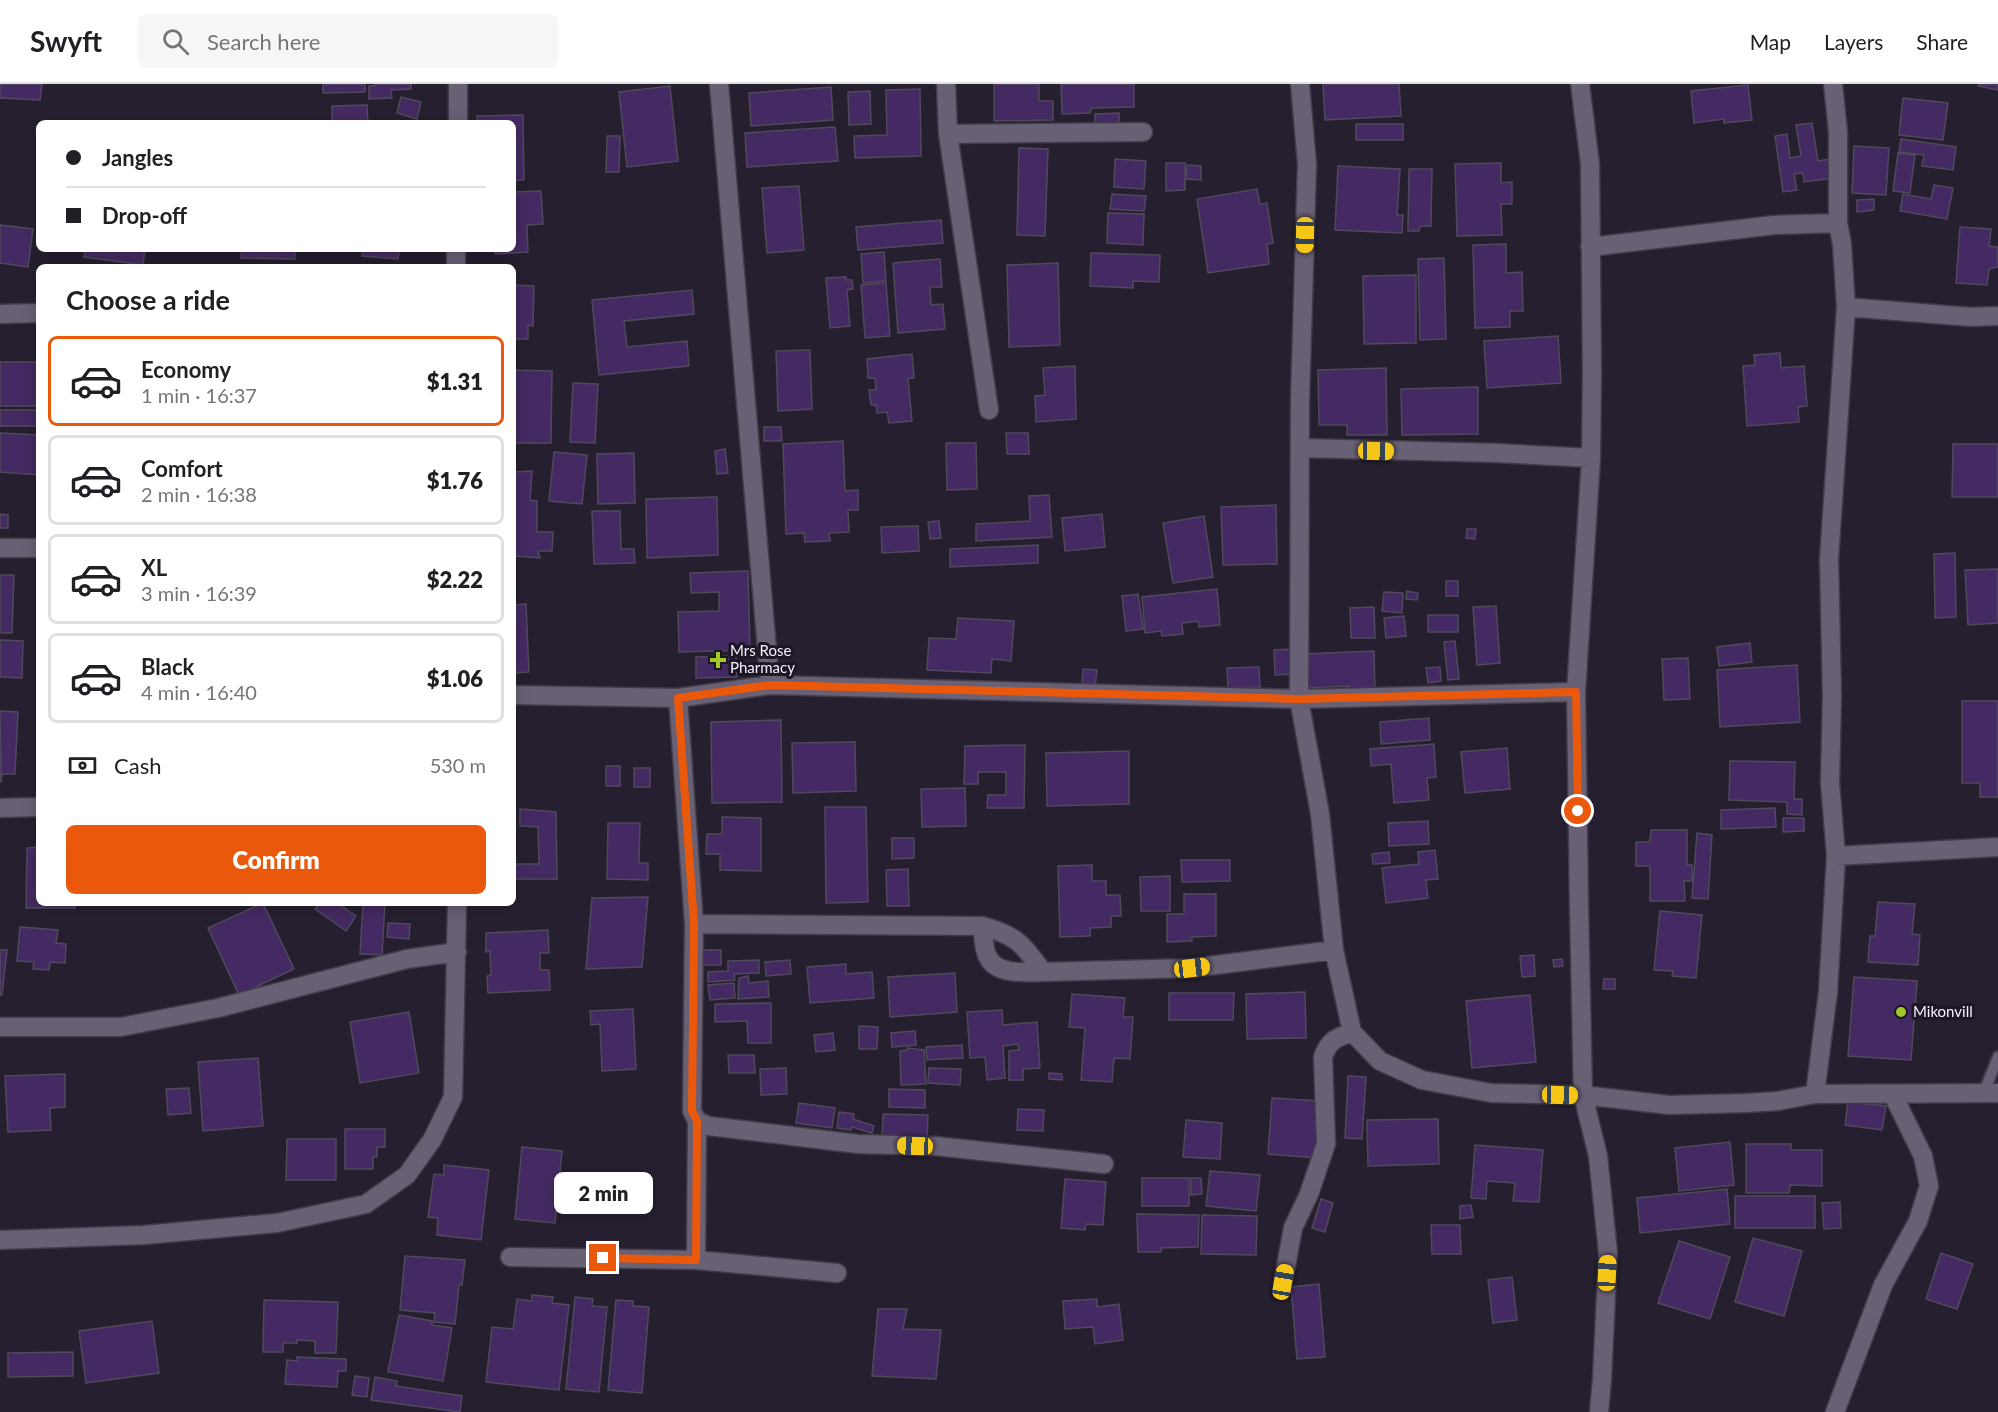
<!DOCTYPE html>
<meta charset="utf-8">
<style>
:root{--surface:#fff;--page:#f6f6f6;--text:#202124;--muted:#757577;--line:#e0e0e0;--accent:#ea580c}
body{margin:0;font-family:Lato,sans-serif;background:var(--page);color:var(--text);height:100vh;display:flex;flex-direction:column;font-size:22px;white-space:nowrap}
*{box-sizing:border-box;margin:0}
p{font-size:20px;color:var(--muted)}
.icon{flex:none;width:33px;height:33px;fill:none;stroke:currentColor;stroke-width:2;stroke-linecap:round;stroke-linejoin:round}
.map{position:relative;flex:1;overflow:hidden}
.details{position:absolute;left:36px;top:180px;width:480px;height:642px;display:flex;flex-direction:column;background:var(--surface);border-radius:9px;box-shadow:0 3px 15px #0003}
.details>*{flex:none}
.banner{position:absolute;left:36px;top:36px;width:480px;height:132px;border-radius:9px;box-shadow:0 3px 15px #0003;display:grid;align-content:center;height:132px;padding:0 30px;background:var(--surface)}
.end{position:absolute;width:27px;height:27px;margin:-14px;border:8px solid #ea580c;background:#fff;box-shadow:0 0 0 3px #fff}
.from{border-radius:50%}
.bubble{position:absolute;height:42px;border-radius:9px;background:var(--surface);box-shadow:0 3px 15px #0003;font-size:20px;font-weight:800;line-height:42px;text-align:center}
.car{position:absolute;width:18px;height:36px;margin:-18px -9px;border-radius:8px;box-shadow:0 0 4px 2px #0007;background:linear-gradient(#f5c518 24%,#345 0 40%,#f5c518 0 76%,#345 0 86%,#f5c518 0)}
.banner b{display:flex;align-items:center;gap:21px;height:57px;font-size:22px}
.banner b+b{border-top:2px solid var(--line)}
.banner i{width:15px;height:15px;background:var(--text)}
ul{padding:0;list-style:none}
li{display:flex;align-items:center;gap:18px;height:90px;margin:0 12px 9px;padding:0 18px;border:3px solid var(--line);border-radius:9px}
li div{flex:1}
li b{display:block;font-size:22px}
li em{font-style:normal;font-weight:800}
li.selected{border-color:var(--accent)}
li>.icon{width:54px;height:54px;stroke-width:1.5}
h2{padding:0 30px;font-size:27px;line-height:72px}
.pay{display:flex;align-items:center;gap:15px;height:66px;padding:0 30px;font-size:22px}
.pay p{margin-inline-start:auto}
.action{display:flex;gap:12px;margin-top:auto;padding:12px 30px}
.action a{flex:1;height:69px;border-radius:9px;background:var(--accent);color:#fff;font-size:24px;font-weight:800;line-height:69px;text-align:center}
header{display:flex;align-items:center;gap:36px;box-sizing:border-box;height:84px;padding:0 30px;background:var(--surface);border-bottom:2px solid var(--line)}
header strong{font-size:28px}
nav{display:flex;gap:33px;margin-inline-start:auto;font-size:21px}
.search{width:420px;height:54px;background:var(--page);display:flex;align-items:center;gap:15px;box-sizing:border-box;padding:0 21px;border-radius:9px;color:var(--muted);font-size:22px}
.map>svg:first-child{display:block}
.building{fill:#442a62;stroke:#50495c;stroke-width:1.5}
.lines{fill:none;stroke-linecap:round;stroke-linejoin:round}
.service-casing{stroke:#423c49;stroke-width:14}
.minor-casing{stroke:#423c49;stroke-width:21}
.service{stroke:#686074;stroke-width:10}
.minor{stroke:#686074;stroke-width:18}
.route{stroke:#ea580c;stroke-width:8}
.poi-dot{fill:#a2c928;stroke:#1c1625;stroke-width:2}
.labels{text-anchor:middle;stroke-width:6;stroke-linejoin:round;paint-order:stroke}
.poi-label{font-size:15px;fill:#f5f0fc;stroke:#1c1625;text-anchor:start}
</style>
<header>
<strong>Swyft</strong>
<div class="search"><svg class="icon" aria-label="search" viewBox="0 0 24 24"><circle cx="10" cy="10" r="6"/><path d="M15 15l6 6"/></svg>Search here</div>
<nav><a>Map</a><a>Layers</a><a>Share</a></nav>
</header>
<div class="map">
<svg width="1998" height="1328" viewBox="0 0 1998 1328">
<rect width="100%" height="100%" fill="#261f2f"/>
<path class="building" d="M0,0H42L40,16L0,14Z
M323,0H365V8L323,9Z
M375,0H411V5L391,6L392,14L369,15V2H375Z
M994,0H1039V17H1053V36L994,37Z
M1061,0H1134V23L1091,24L1090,29L1062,30Z
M1323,0H1399L1401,32L1325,36Z
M1979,0H1998V6L1978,2Z
M1748,1L1752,36L1724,39V35L1694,39L1691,7Z
M670,2L678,77L627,83L619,8Z
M831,3L833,36L751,42L749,9Z
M920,5L921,72L855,74L854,52L887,51L886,6Z
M870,7L871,40L849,41L848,8Z
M401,13L421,18L417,35L397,29Z
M1903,14L1948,19L1943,56L1899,51Z
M367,21L368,39H332V22Z
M1119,29V41L1095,42V30Z
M523,31L524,96H513V39H477V32Z
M1812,39L1818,77L1830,75L1833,94L1804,98L1803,89L1794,90L1797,106L1783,108L1775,52L1787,50L1790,74L1801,72L1796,41Z
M1356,40H1403V56H1356Z
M835,43L838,77L747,83L745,49Z
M607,52H620L619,88H606Z
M1901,55L1956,63L1953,86L1922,82L1924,71L1899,68Z
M1854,62L1889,64L1886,111L1852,109Z
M1019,64L1048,65L1045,152L1017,151Z
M1898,69L1915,71L1910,109L1893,107Z
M1115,75L1146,77L1144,105L1114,103Z
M1166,79H1185V106L1166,107Z
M1501,79V99L1512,98V120H1501L1502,151L1457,152L1455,80Z
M1187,81L1201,82V96L1186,95Z
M1338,82L1400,85L1397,131H1403L1402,149L1335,146Z
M1409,85H1432L1431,142H1420L1419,147H1408Z
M1934,101L1953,104L1947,135L1900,127L1903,110L1931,115Z
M799,102L804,166L767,169L762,104Z
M1257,105L1260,120L1267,119L1273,159L1267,160L1269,180L1208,189L1197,115Z
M541,107L543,140L527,141L528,168L495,170V165H513V108Z
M1112,110L1146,112L1144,127L1110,125Z
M1874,115V126L1857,128V116Z
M1108,129L1144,130L1143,161L1107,159Z
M941,136L943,159L858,166L856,143Z
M0,141L33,145L28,183L0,179Z
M1960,143L1991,145L1989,162L1998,163V183L1989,185L1987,201L1956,199Z
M1506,160V189L1522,188L1523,227H1510V243L1475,244L1473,161Z
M85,165H145L143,181L84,173Z
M242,165H295V175L241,174Z
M363,165H407L399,166L398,175L362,172Z
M884,168L886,197L863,199L861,170Z
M1091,169L1160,171L1159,198L1133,197V204L1090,202Z
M1444,174L1446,255L1420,256L1418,175Z
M940,175L942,203H930L931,221L943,220L945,245L898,249L893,179Z
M1058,179L1060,261L1009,263L1007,181Z
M1416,191V259L1364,260L1363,192Z
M846,193V196H852L853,205L847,206L850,242L830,244L826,194Z
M886,199L890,252L865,254L861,201Z
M513,201L534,202L533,242L528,241V255H513Z
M692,206L694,230L624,237L627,263L687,257L689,282L599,291L592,216Z
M1558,252L1561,299L1487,304L1484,257Z
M810,266L812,325L778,327L776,267Z
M1780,269L1781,284L1804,282L1807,322L1798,323L1799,338L1747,342L1743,282L1755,281L1754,271Z
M912,270L914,294H908L912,337L889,339L887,328L877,329L876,321H871L869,306H876L875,294H868L867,275Z
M0,278H39V322H0Z
M1075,282L1076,335L1036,338L1035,312L1045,311L1043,284Z
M1386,284L1387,351H1347V341H1319L1318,286Z
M513,286L552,287L551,359H513Z
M573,299L598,300L595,359L570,358Z
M1478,303V350L1402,351L1401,305Z
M0,326H39V342H0Z
M764,343H781L782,357H764Z
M0,349L39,351V391L0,388Z
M1006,349H1028L1029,370H1007Z
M843,357L845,407L858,406V426H848L849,448L829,449L830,457L805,458L804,449L786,450L783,360Z
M946,359H976L977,405L947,406Z
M1953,360H1998V413H1952Z
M725,365L728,389L717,390L715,367Z
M554,368L587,371L582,420L549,417Z
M634,369L635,419L598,420L597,370Z
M532,387L530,416L537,417V448H553L552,467H538L540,474L513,472V388Z
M1049,411L1052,453L976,457V440L1030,437L1029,412Z
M717,413L718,471L647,474L646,415Z
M1276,421L1277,480L1223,481L1221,423Z
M592,427H620L621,465H634L635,479L594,480Z
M0,430L8,431V444H0Z
M1102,430L1105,463L1065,467L1062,434Z
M1204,432L1213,493L1173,499L1163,439Z
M939,437L941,454L930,455L928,438Z
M918,442L919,467L882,469L881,443Z
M1467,445H1476L1475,455L1466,454Z
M1038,461V479L950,483V465Z
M1955,469L1956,533L1935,534L1934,470Z
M1998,485V539L1968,541L1965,486Z
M748,487L750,566L679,568L678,528L719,527V508L691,509L690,489Z
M0,491H14L12,549H0Z
M1446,497H1458V512H1446Z
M1217,505L1220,541L1199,543L1198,537L1182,539L1183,550L1162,552L1161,547L1145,549L1142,513Z
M1407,507L1418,509L1417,516L1406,515Z
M1384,508L1403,509L1402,529L1382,527Z
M1138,510L1143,545L1126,547L1122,512Z
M526,520L529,588L513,589V521Z
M1496,522L1500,579L1477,581L1473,523Z
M1374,523L1375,554H1351L1350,524Z
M1428,531H1458V548H1428Z
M1404,532L1406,552L1386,554L1384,534Z
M958,534L1014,537L1011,577L992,575L991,589L927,586L929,554L956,555Z
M0,556L23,557L22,594L0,593Z
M1455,557L1459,595L1448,596L1444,558Z
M1750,559L1752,578L1719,582L1717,563Z
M1292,565L1293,590L1275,591L1274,566Z
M1374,567L1375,607L1349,608V602L1304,604L1303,570Z
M736,572L737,593L696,594V573Z
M1688,574L1690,615L1664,616L1662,575Z
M1797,581L1800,638L1720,643L1717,586Z
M1259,583L1260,603L1228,604L1227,584Z
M1440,583L1441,597L1428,599L1426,584Z
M1083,585L1097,586L1095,603L1082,602Z
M1962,617H1998V713H1980V699H1962Z
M0,627L18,628L15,690H2L1,699Z
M1429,634L1430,656L1381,660L1380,638Z
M781,636L782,718L712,719L711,638Z
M855,658L856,707L793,709L792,659Z
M1434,660L1436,693L1427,694L1429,716L1394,719L1391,680L1371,682L1370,665Z
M1025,661L1024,724H987L988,711H1006V688H978V700H964L965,662Z
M1507,664L1510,705L1465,709L1461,668Z
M1129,667V720L1047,722L1046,669Z
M1730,677L1795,678L1794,715H1802V731L1787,730V718L1729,716Z
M606,682H620V702H606Z
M634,684H650V703H634Z
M965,704L966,742L922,743L921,705Z
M825,723H866L868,818L826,819Z
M1775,724L1776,743L1721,745V726Z
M520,725L556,728L557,795H513V780H539L538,743L520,742Z
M722,733L761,734V787L720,786V770H706L707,750H722Z
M1783,734H1804V747L1783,748Z
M1428,737L1429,760L1389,762L1388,739Z
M608,739H640L639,779H648V796L607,795Z
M1651,746H1687V781H1692V797H1684L1685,817H1650V782H1636V758H1650Z
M1697,749L1712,751L1708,815L1692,814Z
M892,754H914V774L892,775Z
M39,763V819H75V824H26L27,764Z
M1435,766L1438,795L1426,796L1428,814L1386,819L1382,784L1419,780L1418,768Z
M1389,768L1390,779L1373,780L1372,770Z
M1181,776H1230V797L1182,798Z
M1092,781V797H1106V811H1120L1121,832H1111V843L1090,844V852L1060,853L1058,782Z
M908,785L909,822H887L886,786Z
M1170,792V827H1141L1140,793Z
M1184,810H1216V852L1192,853V857L1167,858V830H1184Z
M648,813L642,883L586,885L592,814Z
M1878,818L1915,820L1912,850L1920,851L1918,881L1868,878L1870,852H1875Z
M263,819L294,885L239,911L208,844Z
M320,819H337L356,832L346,847L315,825Z
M363,819H385L382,871L360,870Z
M1660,827L1702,831L1696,894L1672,892L1673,887L1654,886Z
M388,839L410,840L409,855L387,853Z
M20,843L58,846L56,859L66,860L65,879L50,878L49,886L33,885L34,878L17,877Z
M548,846L549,869H540V886H549L550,906L488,909L487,892L491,891L490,867L486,868V849Z
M0,866H7L2,911H0Z
M701,866H721V881H701Z
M1534,871L1535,892L1522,893L1520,872Z
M1562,875L1563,882L1554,883L1553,876Z
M759,876V889L734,890L735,896L708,898V888L728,887V877Z
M790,876L791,890L766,892L765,878Z
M846,880V890L872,888L874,914L810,919L807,883Z
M955,889L957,928L890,933L888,893Z
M748,892L749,899L768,897L769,913L738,915L739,894Z
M1854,893L1917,897L1911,976L1848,972Z
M1604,895H1615V905H1603Z
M734,899L735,914L710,916L708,901Z
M1305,908L1306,954L1247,955L1246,910Z
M1169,909H1234L1233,936H1169Z
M1072,910L1125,914L1123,933H1133L1130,975L1114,974L1112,998L1081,996L1085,944L1069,943Z
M1530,911L1536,978L1472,984L1466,917Z
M771,919V959H748L747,937L715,938V920Z
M633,925L636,985L602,987L600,940L591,941L590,927Z
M1002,926L1003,941L1037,938L1040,984L1023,985V996H1009V967L1019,966L1018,960L1003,962L1005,994L987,996L985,973L970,974L967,928Z
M409,928L419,989L360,999L350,938Z
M859,942L878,943L877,965H859Z
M915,947L916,961L892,963L891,949Z
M833,949L835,966L816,968L814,951Z
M962,961L963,974L927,976L926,963Z
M907,964L924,966L926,1000L901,1001L900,967L907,966Z
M728,971H754L755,989H729Z
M258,974L263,1042L203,1047L198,978Z
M786,984L787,1010L761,1011L760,985Z
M929,984L961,985L960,1001L928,999Z
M1049,989L1062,990V996L1049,995Z
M65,990V1023L50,1024L51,1046L8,1048L5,992Z
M1348,992L1366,993L1362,1055L1345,1054Z
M189,1004L191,1029L168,1031L166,1005Z
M889,1005L925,1006V1024L889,1023Z
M1272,1014L1321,1017L1317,1074L1268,1070Z
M1848,1018L1886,1022L1882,1046L1845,1041Z
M799,1019L835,1024L832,1044L796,1039Z
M1018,1025L1044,1026L1043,1047L1017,1046Z
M839,1028L854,1030L853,1035L874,1042L872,1049L852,1043L851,1046L837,1044Z
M883,1030L928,1031L927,1059L882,1058Z
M1438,1035L1439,1080L1368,1082L1367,1036Z
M1186,1036L1222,1039L1220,1075L1183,1073Z
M345,1045H385V1063H377V1073H373V1085H345Z
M287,1055H336V1096H286Z
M1730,1058L1734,1101L1679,1107L1675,1064Z
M1746,1060H1791V1066H1822V1102L1790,1101L1789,1109H1746Z
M1475,1061L1543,1066L1539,1118L1513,1117L1515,1099L1487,1097L1486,1115L1471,1114Z
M522,1063L562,1067L555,1139L515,1135Z
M444,1081L489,1086L481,1156L437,1151L438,1134L428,1133L434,1090L444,1091Z
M1210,1087L1260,1091L1256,1127L1206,1122Z
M1142,1094H1189V1122H1142Z
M1191,1094H1201L1202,1110L1191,1111Z
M1065,1095L1106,1098L1103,1141L1086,1140L1085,1146L1061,1144Z
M1727,1105L1730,1140L1640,1149L1637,1114Z
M1735,1112H1815V1144H1735Z
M1321,1115L1333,1119L1325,1148L1312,1144Z
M1840,1118L1841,1144L1824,1145L1822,1119Z
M1471,1121L1473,1133L1460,1135V1122Z
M1137,1130L1199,1131L1198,1163L1161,1164V1168H1138Z
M1202,1131L1257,1132L1256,1171L1201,1170Z
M1431,1141H1460L1461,1170H1432Z
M1753,1154L1802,1167L1784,1232L1735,1218Z
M1679,1157L1730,1173L1710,1235L1658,1219Z
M1941,1169L1973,1180L1957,1225L1926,1215Z
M405,1172L465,1176L462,1201H459L455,1240L434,1238L435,1229L400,1226Z
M1512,1193L1517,1236L1493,1239L1488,1196Z
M1319,1200L1325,1273L1297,1275L1291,1203Z
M532,1211L553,1213L552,1219L569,1221L559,1306L486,1298L492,1243L513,1245L517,1215L532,1217Z
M575,1213L593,1215L592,1222L607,1223L599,1308L566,1305Z
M1097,1215V1223L1119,1220L1123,1256L1095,1260L1093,1243L1065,1245L1063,1217Z
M264,1216L338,1218L336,1269H315V1257L297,1256V1259H283V1268H263Z
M616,1216L633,1217V1222L649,1223L642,1309L608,1306Z
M878,1225H907L903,1245L941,1246L936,1295L872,1292Z
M399,1231L432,1237V1241L452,1244L443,1297L388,1288Z
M152,1237L159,1289L86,1299L79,1247Z
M73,1268V1292L8,1293V1269Z
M297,1273L346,1275V1287H338L337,1303L285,1300L287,1276L297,1277Z
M355,1292L369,1294L367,1313L352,1311Z
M375,1293L397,1297L396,1302L462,1312L460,1328L371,1316Z"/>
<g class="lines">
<defs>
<path id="service" d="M1984,1008L1998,973"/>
<path id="minor" d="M719,0L770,601
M946,0L948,50L1143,48
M1300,0L1307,80L1300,317L1299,615L1320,730L1334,866L1352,948L1380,977L1422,996L1491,1009L1583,1011L1669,1021L1746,1019L1778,1017L1815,1010L1998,1009
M1580,0L1590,80L1592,290L1591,374L1576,608L1579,823L1583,1011L1598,1072L1608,1169L1602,1295L1599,1328
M1833,0L1838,48V139
M458,39V0
M948,50L989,326
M1590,163L1774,141L1838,139L1842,160L1846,223L1829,476L1832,612L1830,699L1836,772L1828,908L1815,1010
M456,183V165
M1846,223L1971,233L1998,232
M0,230L39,229
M1301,364L1497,369L1591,374
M0,464H39
M513,611L678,614L770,601L1299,615L1576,608
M678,614L694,840L982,842C1016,851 1023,860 1043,888L1192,884L1334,866
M0,724L39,723
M1836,772L1998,763
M694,840L692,1027L697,1037L709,1042L858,1060L935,1062L1104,1080
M982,842C984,851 983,862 987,871C995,892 1025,888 1043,888
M0,943H121L218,924L407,875L457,868
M0,1156L144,1151L277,1139L366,1120L407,1091L432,1056L453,1013L457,819
M510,1173L696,1176L837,1189
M696,1176L697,1037
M1283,1198L1293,1144L1309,1110L1326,1060L1323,973C1329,956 1336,954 1352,948
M1835,1328L1883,1201L1918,1137L1929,1102L1923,1072L1893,1011"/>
</defs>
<use href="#service" class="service-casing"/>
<use href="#minor" class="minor-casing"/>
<use href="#service" class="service"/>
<use href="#minor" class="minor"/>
</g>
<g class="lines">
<path class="route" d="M603,1174L696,1176L697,1037L692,1027L694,840L678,614L770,601L1299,615L1576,608L1578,727"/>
</g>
<g class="poi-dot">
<path d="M715 567h6v6h6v6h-6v6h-6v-6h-6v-6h6z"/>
<circle cx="1901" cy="928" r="6"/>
</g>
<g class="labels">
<g class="poi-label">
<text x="730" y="572">Mrs Rose<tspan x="730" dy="17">Pharmacy</tspan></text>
<text x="1913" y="933">Mikonvill</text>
</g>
</g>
</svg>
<i class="end from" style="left:1578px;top:727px"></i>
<i class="end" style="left:603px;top:1174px"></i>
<div class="bubble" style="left:554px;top:1088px;width:99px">2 min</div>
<i class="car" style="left:1305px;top:151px;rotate:181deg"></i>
<i class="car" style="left:1376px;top:367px;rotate:91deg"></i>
<i class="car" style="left:1192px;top:884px;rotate:83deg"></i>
<i class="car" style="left:1560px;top:1011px;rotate:91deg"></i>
<i class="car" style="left:915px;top:1062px;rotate:272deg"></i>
<i class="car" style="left:1607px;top:1189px;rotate:3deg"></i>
<i class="car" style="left:1283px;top:1198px;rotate:10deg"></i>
<div class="banner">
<b><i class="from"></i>Jangles</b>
<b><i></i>Drop-off</b>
</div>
<section class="details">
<h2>Choose a ride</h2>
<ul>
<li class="selected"><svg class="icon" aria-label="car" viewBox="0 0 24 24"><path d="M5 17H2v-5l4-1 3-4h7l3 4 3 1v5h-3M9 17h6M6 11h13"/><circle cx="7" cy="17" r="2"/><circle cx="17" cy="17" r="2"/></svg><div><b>Economy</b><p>1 min · 16:37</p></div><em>$1.31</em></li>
<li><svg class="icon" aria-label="car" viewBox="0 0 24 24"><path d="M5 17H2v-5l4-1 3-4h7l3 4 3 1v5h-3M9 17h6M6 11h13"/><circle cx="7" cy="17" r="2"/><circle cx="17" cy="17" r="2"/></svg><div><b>Comfort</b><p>2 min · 16:38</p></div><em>$1.76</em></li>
<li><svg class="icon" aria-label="car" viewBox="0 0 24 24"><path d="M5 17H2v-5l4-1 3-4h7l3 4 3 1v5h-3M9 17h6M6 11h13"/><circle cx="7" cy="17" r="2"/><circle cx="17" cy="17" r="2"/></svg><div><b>XL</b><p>3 min · 16:39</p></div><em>$2.22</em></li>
<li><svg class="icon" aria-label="car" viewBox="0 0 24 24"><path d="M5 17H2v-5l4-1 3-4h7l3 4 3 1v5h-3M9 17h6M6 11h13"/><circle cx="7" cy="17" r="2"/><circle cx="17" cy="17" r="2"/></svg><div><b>Black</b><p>4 min · 16:40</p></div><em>$1.06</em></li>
</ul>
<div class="pay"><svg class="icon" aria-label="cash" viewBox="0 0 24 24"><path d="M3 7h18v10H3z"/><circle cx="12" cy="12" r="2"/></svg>Cash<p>530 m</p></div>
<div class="action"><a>Confirm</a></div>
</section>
</div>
